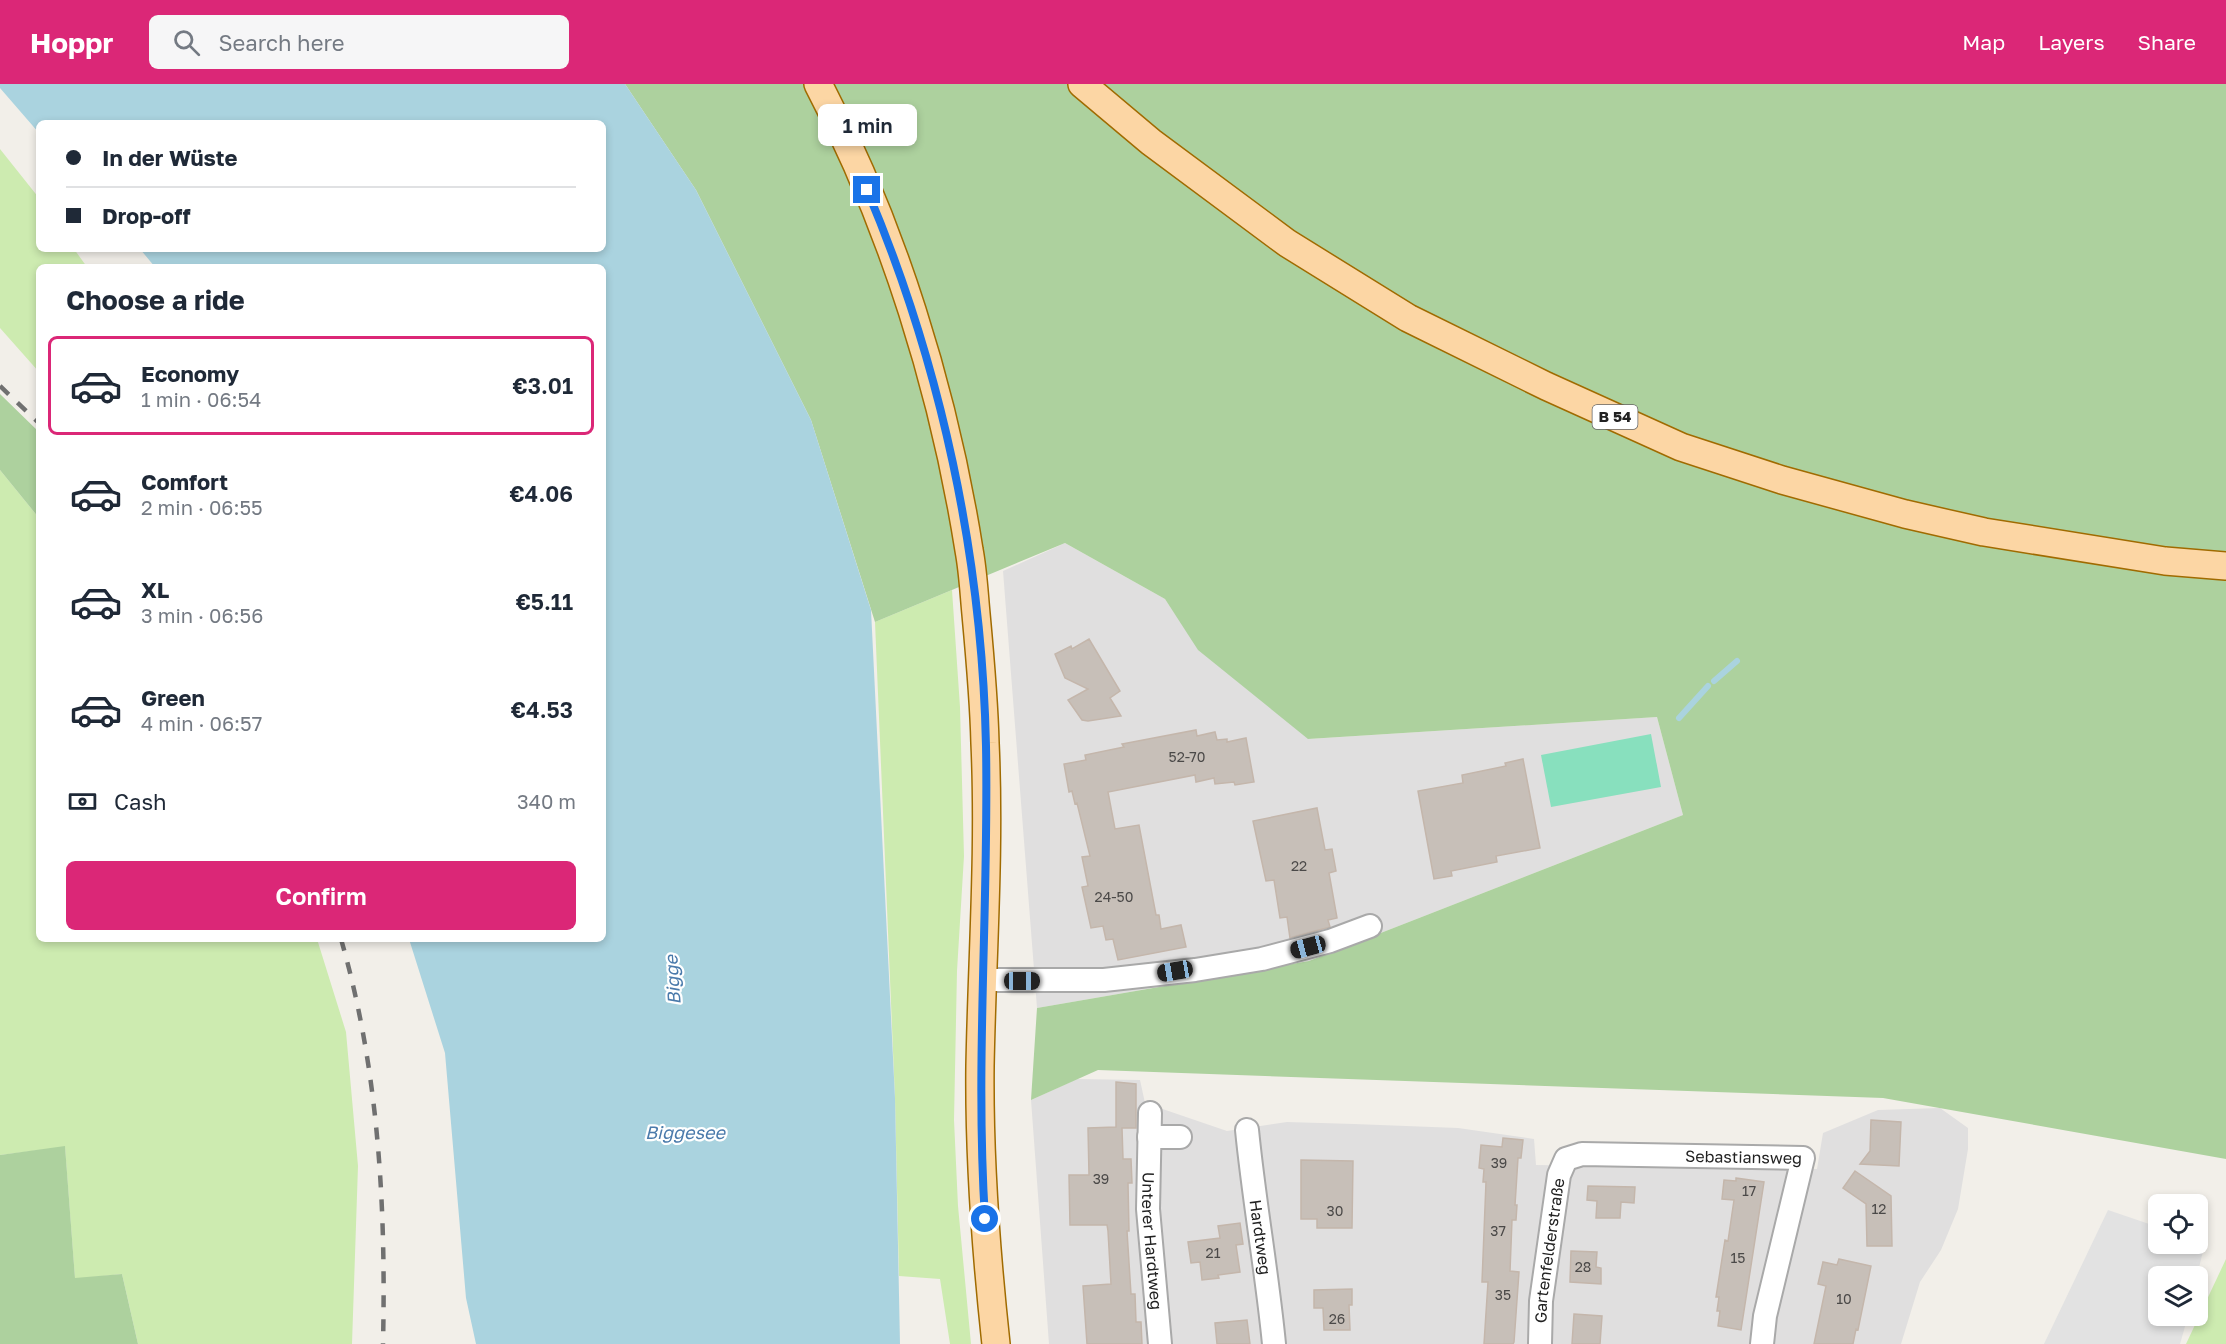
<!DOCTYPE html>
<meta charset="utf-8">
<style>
:root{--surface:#fff;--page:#f6f6f7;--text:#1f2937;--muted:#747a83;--line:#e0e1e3;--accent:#db2777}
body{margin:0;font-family:"Golos Text",sans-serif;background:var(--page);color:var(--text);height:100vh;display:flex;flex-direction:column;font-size:22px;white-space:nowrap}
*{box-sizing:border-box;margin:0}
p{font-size:20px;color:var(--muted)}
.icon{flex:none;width:33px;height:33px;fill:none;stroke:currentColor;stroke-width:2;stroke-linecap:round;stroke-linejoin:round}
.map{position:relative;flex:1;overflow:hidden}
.drawer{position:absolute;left:36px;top:180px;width:570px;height:678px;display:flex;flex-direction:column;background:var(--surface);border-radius:9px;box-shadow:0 3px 9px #0003}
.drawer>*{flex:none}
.guide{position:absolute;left:36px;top:36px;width:570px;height:132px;border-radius:9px;box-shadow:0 3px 9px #0003;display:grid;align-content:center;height:132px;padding:0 30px;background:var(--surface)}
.buttons{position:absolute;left:2148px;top:1110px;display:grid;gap:12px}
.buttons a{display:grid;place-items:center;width:60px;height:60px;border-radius:9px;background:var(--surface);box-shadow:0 3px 9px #0003;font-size:30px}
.end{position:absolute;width:27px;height:27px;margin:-14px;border:8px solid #1a73e8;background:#fff;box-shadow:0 0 0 3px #fff}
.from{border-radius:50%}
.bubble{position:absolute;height:42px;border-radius:9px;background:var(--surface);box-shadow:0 3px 9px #0003;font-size:20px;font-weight:600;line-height:42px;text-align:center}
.car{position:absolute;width:18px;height:36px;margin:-18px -9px;border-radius:8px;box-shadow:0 0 4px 2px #0007;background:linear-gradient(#222 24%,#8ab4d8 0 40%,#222 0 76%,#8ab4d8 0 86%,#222 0)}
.guide b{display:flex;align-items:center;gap:21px;height:57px;font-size:22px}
.guide b+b{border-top:2px solid var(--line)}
.guide i{width:15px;height:15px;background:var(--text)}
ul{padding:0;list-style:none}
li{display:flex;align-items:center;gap:18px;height:99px;margin:0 12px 9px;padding:0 18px;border:3px solid transparent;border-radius:9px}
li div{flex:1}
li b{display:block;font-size:22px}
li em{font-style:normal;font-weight:600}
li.active{border-color:var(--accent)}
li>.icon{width:54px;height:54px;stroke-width:1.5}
h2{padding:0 30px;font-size:27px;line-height:72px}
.pay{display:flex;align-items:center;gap:15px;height:66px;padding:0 30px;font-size:22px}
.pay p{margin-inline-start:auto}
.action{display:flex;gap:12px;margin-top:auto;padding:12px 30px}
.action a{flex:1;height:69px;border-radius:9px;background:var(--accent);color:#fff;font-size:24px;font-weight:600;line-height:69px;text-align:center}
header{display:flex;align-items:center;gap:36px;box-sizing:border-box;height:84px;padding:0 30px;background:var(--accent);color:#fff}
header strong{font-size:28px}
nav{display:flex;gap:33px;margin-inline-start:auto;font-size:21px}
.search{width:420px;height:54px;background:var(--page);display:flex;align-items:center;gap:15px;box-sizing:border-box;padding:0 21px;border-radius:9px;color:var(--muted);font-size:22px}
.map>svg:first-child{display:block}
.residential{fill:#e0dfdf}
.grass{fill:#cdebb0}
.forest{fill:#add19e}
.pitch{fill:#88e0be}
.parking{fill:#e2e2e2}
.water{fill:#aad3df}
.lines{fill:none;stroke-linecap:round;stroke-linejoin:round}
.stream{stroke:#aad3df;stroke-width:6}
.building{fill:#c7bfb8;stroke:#c4b6ab;stroke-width:1.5}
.minor-casing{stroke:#a9a9a9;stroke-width:26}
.major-casing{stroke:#a06b00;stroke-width:30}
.minor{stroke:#fff;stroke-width:22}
.major{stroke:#fcd6a4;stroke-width:27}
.rail{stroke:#707070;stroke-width:4.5;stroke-dasharray:12 12;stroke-linecap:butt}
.route{stroke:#1a73e8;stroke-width:8}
.labels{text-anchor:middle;stroke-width:4.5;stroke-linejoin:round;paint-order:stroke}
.number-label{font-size:14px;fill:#4b4948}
.shield{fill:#fff;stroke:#646464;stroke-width:1.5}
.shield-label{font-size:15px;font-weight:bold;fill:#222}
.street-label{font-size:16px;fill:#222;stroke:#fff}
.water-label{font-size:18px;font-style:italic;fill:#4a7aab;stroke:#fff}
</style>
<header>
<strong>Hoppr</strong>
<div class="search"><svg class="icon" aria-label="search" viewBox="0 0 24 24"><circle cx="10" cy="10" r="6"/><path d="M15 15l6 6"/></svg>Search here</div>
<nav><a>Map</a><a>Layers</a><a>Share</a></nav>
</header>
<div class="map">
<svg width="2226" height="1260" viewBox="0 0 2226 1260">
<rect width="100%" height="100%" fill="#f2efe9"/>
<path class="residential" d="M1065,459L1165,515L1199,566L1309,655L1657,633L1683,731L1309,877L1037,924L1003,487Z
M1077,995L1140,996L1145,1019L1227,1047L1287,1038L1354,1040L1458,1044L1534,1055L1536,1081L1817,1085L1823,1049L1878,1026L1940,1024L1968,1044V1065L1958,1125L1941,1166L1920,1198L1901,1260H1049L1031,1016Z"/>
<path class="grass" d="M0,65L39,114V165H74L87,183H39V288L0,244Z
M0,386L39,434V855H317L346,948L358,1082L352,1260H138L122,1190L75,1195L65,1063L0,1071Z
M952,506L960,623L964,772L957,887L954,1036L958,1122L971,1260H950L940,1195L899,1192L895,1014L875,538Z
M2226,1175V1260H2186Z"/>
<path class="forest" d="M625,0H2226V1075L1883,1014L1098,986L1031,1016L1037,924L1309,877L1683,731L1657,633L1308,655L1198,566L1165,515L1065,459L875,538L811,336L696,106Z
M0,310L39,348V434L0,386Z
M65,1062L75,1194L122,1190L138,1260H0V1071Z"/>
<path class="pitch" d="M1651,650L1661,703L1551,723L1541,671Z"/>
<path class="parking" d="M2108,1126L2158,1143V1160H2198V1157L2205,1159L2197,1192H2158V1232H2188L2180,1260H2044Z"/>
<path class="water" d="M0,0H625L696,106L811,336L871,526L895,1014L900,1260H476L466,1214L445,969L409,855H603V183H155L140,165H603V39H39V49L0,4Z"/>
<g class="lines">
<path class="stream" d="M1714,597L1737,577
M1679,634L1708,602"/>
</g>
<path class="building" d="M1089,555L1120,607L1110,614L1121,632L1088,637L1082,636L1068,616L1088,605L1065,594L1055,570L1071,562L1072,565Z
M1196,646L1197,652L1215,648L1217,656L1227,655V658L1246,654L1254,698L1235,701L1234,698L1215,700L1214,694L1196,698L1195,691L1108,708L1115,745L1139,741L1156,831H1159L1161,845L1181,841L1186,863L1118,876L1113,855L1106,856L1103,842L1091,844L1082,803L1088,802L1082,773L1090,772L1077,719L1075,720L1072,707L1069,708L1064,680L1086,676L1085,671L1124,663L1122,660Z
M1523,675L1540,764L1496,772L1497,778L1451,787L1452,792L1434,795L1418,707L1463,699L1462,691L1506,682L1505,679Z
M1317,724L1325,766L1332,765L1336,787L1329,789L1337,834L1328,836L1330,843L1290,854L1287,833L1280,834L1274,796L1266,797L1253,737Z
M1116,998L1136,1000V1044H1122L1123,1075H1131L1132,1099H1128L1129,1147H1127L1131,1210H1135L1136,1238H1141L1142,1260H1087L1083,1202L1111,1200L1108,1147L1107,1141H1070L1069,1091H1089L1088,1044L1116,1043Z
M1871,1036L1901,1038L1899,1082L1860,1080L1870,1067Z
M1503,1054L1523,1056L1521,1074H1518L1515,1121H1517L1516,1136H1512L1510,1187L1519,1188L1514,1258L1513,1260H1484L1488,1198H1482L1486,1098H1483L1484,1085L1479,1084L1481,1061L1502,1063Z
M1301,1076L1353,1077L1352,1144H1317V1135H1301Z
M1855,1087L1891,1112L1892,1162H1867L1866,1120L1843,1104Z
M1736,1094L1764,1098L1741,1246L1718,1242L1720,1227H1717L1719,1213H1716L1725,1156L1728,1157L1734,1116L1722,1115L1724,1096L1736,1097Z
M1588,1102L1635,1103L1634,1119L1621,1118L1620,1134H1596L1597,1117L1587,1116Z
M1240,1139L1243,1160L1236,1161L1240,1188L1218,1191L1219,1194L1202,1196L1200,1178L1191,1179L1188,1158L1220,1154L1218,1142Z
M1571,1167L1597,1168L1596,1183L1601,1184V1200L1570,1198Z
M1839,1175L1871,1182L1858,1246L1856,1245L1853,1260H1814L1826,1202L1818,1200L1823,1178L1837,1181Z
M1352,1205V1221H1349L1350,1246H1324L1323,1224H1314V1206Z
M1574,1230L1602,1232L1600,1260H1572Z
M1247,1236L1250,1260H1217L1215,1239Z"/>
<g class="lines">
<defs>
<g id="minor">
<path d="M982,896H1104L1195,886L1262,875L1330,857L1370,842"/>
<path id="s1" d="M1150,1029L1148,1125L1160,1260"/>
<path id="s2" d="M1247,1046C1254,1117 1267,1188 1274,1260"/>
<path d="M1149,1053H1180"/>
<path id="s3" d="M1540,1260L1541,1217L1559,1091L1566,1075L1582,1070L1803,1074L1765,1232L1762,1260"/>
</g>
<path id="major" d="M818,0C893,142 944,308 969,466C973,487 974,509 976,530C980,573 984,616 985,659C990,767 982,875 980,982C979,1075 986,1168 996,1260
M1082,0L1151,58L1287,159L1408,234L1546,302L1681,363L1782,396L1905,430L1984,448L2165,477L2226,482"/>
</defs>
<use href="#minor" class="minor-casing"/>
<use href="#major" class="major-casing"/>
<use href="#minor" class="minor"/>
<use href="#major" class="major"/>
<path class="rail" d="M0,302L39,339
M341,855C379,987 386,1124 383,1260"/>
</g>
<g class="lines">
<path class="route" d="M867,106C941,281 982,472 986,662C989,820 975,977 985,1135"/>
</g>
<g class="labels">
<g class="number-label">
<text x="1187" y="678">52-70</text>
<text x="1299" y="787">22</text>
<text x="1114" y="818">24-50</text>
<text x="1499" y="1084">39</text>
<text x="1101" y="1100">39</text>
<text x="1749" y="1112">17</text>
<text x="1879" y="1130">12</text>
<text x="1335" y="1132">30</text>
<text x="1498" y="1152">37</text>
<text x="1213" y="1174">21</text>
<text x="1738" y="1179">15</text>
<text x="1583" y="1188">28</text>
<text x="1503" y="1216">35</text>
<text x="1844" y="1220">10</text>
<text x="1337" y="1240">26</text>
</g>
<rect class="shield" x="1592.5" y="321" width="45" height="24" rx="4.5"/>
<g class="shield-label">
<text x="1615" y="338">B 54</text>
</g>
<g class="street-label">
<text dy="6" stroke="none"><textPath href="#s3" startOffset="366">Sebastiansweg</textPath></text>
<text dy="6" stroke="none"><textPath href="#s2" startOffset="108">Hardtweg</textPath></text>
<text dy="6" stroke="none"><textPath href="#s1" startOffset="128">Unterer Hardtweg</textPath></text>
<text dy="6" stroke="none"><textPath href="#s3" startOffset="94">Gartenfelderstraße</textPath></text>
</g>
<g class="water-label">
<text transform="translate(673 896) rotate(-94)" y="6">Bigge</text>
<text x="685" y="1055">Biggesee</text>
</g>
</g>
</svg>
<div class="buttons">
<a><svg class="icon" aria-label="locate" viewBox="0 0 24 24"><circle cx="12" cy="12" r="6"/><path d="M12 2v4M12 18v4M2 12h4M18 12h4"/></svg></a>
<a><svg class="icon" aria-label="layers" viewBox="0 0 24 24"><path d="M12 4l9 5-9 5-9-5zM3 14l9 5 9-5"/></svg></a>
</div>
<i class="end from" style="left:985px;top:1135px"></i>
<i class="end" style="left:867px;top:106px"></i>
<div class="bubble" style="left:818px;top:20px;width:99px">1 min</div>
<i class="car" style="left:1308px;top:863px;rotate:255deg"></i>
<i class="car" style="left:1175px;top:887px;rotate:260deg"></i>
<i class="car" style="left:1022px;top:897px;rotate:90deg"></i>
<div class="guide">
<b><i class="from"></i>In der Wüste</b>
<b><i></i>Drop-off</b>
</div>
<section class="drawer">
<h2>Choose a ride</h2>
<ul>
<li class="active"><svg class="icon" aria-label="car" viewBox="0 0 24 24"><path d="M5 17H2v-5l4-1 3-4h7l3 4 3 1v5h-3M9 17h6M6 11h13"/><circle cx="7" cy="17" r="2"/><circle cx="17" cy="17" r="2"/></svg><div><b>Economy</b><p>1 min · 06:54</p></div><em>€3.01</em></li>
<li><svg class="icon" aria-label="car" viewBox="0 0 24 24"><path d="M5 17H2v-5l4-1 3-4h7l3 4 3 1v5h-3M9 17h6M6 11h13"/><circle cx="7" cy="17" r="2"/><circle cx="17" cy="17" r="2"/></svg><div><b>Comfort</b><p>2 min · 06:55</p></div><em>€4.06</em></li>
<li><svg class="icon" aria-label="car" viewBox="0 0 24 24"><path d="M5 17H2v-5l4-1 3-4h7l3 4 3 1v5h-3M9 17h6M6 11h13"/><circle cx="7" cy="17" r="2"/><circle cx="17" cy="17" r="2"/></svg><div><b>XL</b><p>3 min · 06:56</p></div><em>€5.11</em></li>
<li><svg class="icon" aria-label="car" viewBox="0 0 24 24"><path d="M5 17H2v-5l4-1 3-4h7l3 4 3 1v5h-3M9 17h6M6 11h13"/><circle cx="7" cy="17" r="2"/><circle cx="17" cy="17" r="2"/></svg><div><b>Green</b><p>4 min · 06:57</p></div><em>€4.53</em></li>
</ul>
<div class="pay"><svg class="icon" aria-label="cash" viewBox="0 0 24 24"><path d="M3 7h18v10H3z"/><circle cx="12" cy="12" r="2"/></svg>Cash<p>340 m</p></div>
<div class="action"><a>Confirm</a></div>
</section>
</div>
